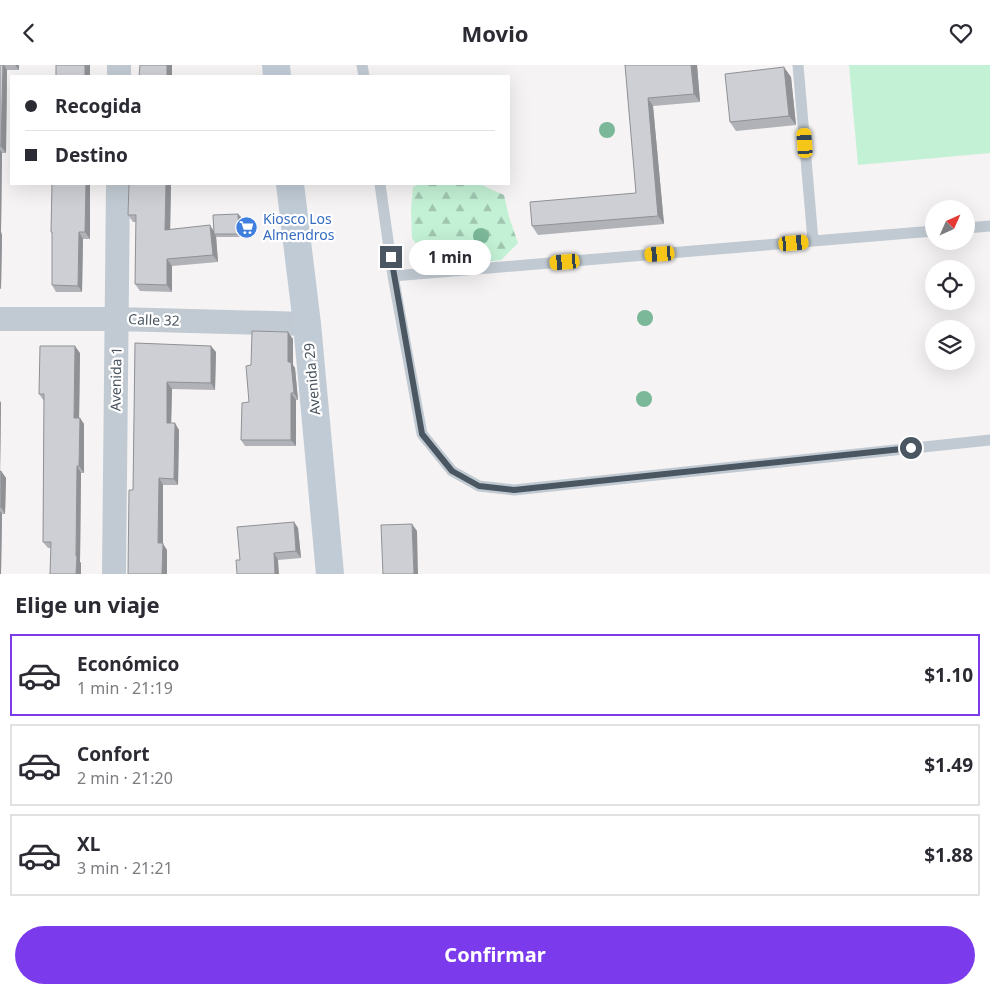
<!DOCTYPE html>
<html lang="es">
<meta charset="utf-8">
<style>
:root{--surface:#fff;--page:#f2f2f3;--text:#2b2b33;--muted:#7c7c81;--line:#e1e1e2;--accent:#7c3aed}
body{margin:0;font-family:"Noto Sans",sans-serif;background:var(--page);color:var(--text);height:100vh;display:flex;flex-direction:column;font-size:19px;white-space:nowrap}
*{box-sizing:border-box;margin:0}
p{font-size:16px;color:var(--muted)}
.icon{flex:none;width:28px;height:28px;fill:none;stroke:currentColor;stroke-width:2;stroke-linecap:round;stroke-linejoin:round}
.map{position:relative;height:509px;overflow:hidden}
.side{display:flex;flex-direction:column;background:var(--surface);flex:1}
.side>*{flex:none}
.banner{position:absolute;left:10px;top:10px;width:500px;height:110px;border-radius:0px;box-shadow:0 5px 20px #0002;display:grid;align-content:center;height:110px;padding:0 15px;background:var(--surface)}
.needle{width:32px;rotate:45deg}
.controls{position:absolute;left:925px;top:135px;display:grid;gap:10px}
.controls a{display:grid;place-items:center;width:50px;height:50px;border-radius:50%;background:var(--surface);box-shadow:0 5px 20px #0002;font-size:25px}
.end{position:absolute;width:22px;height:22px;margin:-11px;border:6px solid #4a5661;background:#fff;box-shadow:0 0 0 2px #fff}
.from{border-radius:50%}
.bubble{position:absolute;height:35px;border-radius:18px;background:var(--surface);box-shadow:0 5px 20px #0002;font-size:16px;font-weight:700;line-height:35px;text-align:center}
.car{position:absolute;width:15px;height:30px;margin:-15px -8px;border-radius:6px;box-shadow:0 0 4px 1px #0007;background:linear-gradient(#f5c518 24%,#345 0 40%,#f5c518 0 76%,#345 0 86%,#f5c518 0)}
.banner b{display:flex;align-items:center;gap:18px;height:48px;font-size:19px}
.banner b+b{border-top:1px solid var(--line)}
.banner i{width:12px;height:12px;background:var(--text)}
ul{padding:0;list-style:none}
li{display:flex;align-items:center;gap:15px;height:82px;margin:0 10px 8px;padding:0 5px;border:2px solid var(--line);border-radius:0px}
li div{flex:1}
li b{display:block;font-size:19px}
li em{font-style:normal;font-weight:700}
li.current{border-color:var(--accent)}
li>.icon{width:45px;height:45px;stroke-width:1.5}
h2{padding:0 15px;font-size:22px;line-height:60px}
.primary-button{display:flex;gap:10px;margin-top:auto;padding:10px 15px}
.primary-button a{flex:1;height:58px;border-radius:30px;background:var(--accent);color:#fff;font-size:20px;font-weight:700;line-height:58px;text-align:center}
header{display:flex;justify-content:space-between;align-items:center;height:65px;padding:0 15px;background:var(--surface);font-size:22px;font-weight:700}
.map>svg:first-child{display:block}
.forest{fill:url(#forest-firs)}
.pitch{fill:#c3f1d5}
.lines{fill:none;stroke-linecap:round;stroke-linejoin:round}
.service{stroke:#c1cad2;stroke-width:11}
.minor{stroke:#c1cad2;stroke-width:24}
.secondary{stroke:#c1cbd6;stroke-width:28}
.tree{fill:#7bb799}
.wall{fill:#b0b2b7}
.shaded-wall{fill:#909195}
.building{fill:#cdcfd5;stroke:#909195}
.route{stroke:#4a5661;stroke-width:6}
.labels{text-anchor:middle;stroke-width:4.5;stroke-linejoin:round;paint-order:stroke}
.shop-label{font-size:14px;fill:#366cbe;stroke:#fff;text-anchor:start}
.street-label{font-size:14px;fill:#4a5661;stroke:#fff}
</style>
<header><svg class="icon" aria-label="back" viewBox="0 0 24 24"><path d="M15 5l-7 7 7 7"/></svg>Movio<svg class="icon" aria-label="heart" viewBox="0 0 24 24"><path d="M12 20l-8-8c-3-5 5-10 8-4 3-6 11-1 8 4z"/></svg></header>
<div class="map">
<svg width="990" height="509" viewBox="0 0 990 509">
<defs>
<pattern id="forest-firs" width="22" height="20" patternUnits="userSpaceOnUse" patternTransform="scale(1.25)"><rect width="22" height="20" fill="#c3f1d5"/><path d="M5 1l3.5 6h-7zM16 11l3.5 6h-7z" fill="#a0c6b0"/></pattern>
</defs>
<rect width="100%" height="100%" fill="#f5f3f3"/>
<path class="forest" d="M419,119H479L504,130L509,152L518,178L501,195L472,199L423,188L412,173L411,144L413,122Z"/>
<path class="pitch" d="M849,0H990V88L858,100Z"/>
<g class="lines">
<path class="service" d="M362,0L364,11
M798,0L813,176
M380,119L393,211L422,369L452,406L479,421L514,425L990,375
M966,163L990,161
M393,211L934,166"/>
<path class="minor" d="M119,11V0
M0,254H116L307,259
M114,509L118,119"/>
<path class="secondary" d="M276,0L277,11
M290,119L307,259L330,509"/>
</g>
<g class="tree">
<circle cx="607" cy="65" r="8"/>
<circle cx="481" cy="171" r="8"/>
<circle cx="645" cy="253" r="8"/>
<circle cx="644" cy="334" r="8"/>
</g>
<path class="wall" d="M0,0H19V5H7L6,88H2L1,167L2,170L1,224H0Z
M625,0H697L700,37L653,41L664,159L538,170L532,161L636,128Z
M791,12L796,60L736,66L730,57Z
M52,119H90V174H83L82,227H56L52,220V169L51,167Z
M171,119L170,164L214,166L238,149L241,152V172H216V171L218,197L172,201V227L140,226L135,219L136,157H133L128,150Z
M293,274V300L295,303L298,335H296V381H245L241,375L249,337L251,300Z
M135,278L216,287L215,325L172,324L171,358L179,365L178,420H163V479L167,485V509H128L133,425Z
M80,288L79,353L84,359V408H81L80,497L81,498V509H50L51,483H48L43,477L44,336L39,329Z
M0,336L1,338L0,406H1L6,413L5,449H2L1,509H0Z
M294,457L298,463L301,493L278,495H240Z"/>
<path class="shaded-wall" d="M3,0H4L7,5L6,88L1,81Z
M15,0H19V5Z
M85,0H90V11H85Z
M167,0H172V11H167Z
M691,0H697L700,37L694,29Z
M784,2L791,12L796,60L789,51Z
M648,33L653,41L664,159L658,151Z
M0,85L2,88L1,167L2,170L1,224L0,222Z
M86,119H90V174L85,167Z
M166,119H171L170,172L165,165Z
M238,149L241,152V172L239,169Z
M210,160L215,168L214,169L216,171L218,197L213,190Z
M79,167L83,174L82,227L78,221Z
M167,194L172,201V227L167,220Z
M288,267L293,274V300L295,303L298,335L294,328L288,297Z
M75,281L80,288L79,359L74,353Z
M211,281L216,287L215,325L211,318Z
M167,317L172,324L171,365L167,358Z
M291,328L296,335V381L291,375Z
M0,336L1,338L0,413Z
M80,353L84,359V408L79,401Z
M175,358L179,365L178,420L174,414Z
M77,401L81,408L80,497L81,498V509H76V491Z
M1,406L6,413L5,449L1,442Z
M159,413L163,420V479L167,485V509H162L158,478Z
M0,446L2,449L1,509H0Z
M294,457L298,463L301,493L296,486Z
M412,459L417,466L418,509H414Z
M274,488L278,495L279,509H275Z"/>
<path class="building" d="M0,0H3L1,81H0Z
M56,0H85V11H56Z
M140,0H167V11H139Z
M625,0H691L694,29L648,33L658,151L532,161L530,137L636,128Z
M784,2L789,51L730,57L725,9Z
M52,119H86L85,167H79L78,221L52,220V167H51Z
M129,119H166L165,165L210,160L213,190L167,194V220L135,219L136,150H128Z
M238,149L239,169H214L213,150Z
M252,266L288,267V297H291L294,328H291V375H241L242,338L249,337L246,301L251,300Z
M135,278L211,281V318L167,317V358H175L174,414L159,413L158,478H163L162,509H128L129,425H133Z
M40,281H75L74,353H80L79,401H77L76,491H77L76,509H50L51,477H43L44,329H39Z
M0,406H1V442H0Z
M294,457L296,486L274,488L275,509H237L236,495H240L237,462Z
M412,459L414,509H383L381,460Z"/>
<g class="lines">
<path class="route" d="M391,192L422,369L452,406L479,421L514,425L911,383"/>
</g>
<defs>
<symbol id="supermarket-disc" viewBox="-11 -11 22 22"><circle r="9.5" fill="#3f7fe0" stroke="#fff"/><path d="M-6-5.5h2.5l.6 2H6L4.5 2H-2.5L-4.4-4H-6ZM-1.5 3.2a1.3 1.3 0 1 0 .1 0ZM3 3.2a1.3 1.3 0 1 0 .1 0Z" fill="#fff"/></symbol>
</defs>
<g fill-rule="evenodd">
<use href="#supermarket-disc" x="234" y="150" width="25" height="25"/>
</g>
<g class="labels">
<g class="shop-label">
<text x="263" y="159">Kiosco Los<tspan x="263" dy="16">Almendros</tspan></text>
</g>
<g class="street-label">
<text transform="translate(154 255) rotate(2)" y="5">Calle 32</text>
<text transform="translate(116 314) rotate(-89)" y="5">Avenida 1</text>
<text transform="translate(312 314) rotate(-95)" y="5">Avenida 29</text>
</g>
</g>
</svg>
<div class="controls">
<a><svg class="needle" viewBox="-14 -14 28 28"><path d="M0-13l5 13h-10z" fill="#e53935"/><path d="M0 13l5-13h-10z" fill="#7c7c81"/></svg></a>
<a><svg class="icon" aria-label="locate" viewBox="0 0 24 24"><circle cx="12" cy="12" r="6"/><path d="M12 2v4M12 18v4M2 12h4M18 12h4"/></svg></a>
<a><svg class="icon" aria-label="layers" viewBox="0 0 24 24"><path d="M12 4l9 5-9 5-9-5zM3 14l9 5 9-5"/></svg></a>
</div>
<i class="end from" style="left:911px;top:383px"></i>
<i class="end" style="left:391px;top:192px"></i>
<div class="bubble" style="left:409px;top:175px;width:82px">1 min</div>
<i class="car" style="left:805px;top:78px;rotate:356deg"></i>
<i class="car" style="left:794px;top:178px;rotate:85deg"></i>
<i class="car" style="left:660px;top:189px;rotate:266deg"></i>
<i class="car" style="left:565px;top:197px;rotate:265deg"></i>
<div class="banner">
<b><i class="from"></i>Recogida</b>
<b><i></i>Destino</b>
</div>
</div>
<section class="side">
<h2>Elige un viaje</h2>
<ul>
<li class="current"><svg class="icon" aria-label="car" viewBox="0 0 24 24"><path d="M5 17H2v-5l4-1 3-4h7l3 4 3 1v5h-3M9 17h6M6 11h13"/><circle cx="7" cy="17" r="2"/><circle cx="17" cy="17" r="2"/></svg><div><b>Económico</b><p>1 min · 21:19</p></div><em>$1.10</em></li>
<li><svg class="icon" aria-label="car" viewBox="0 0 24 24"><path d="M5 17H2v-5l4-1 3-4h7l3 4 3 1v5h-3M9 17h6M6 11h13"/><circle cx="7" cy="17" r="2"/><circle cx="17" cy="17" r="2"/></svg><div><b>Confort</b><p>2 min · 21:20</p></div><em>$1.49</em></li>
<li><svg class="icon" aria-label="car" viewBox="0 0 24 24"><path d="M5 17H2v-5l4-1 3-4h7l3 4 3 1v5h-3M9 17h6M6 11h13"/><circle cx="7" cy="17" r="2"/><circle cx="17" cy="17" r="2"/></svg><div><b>XL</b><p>3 min · 21:21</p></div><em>$1.88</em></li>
</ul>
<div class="primary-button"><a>Confirmar</a></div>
</section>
